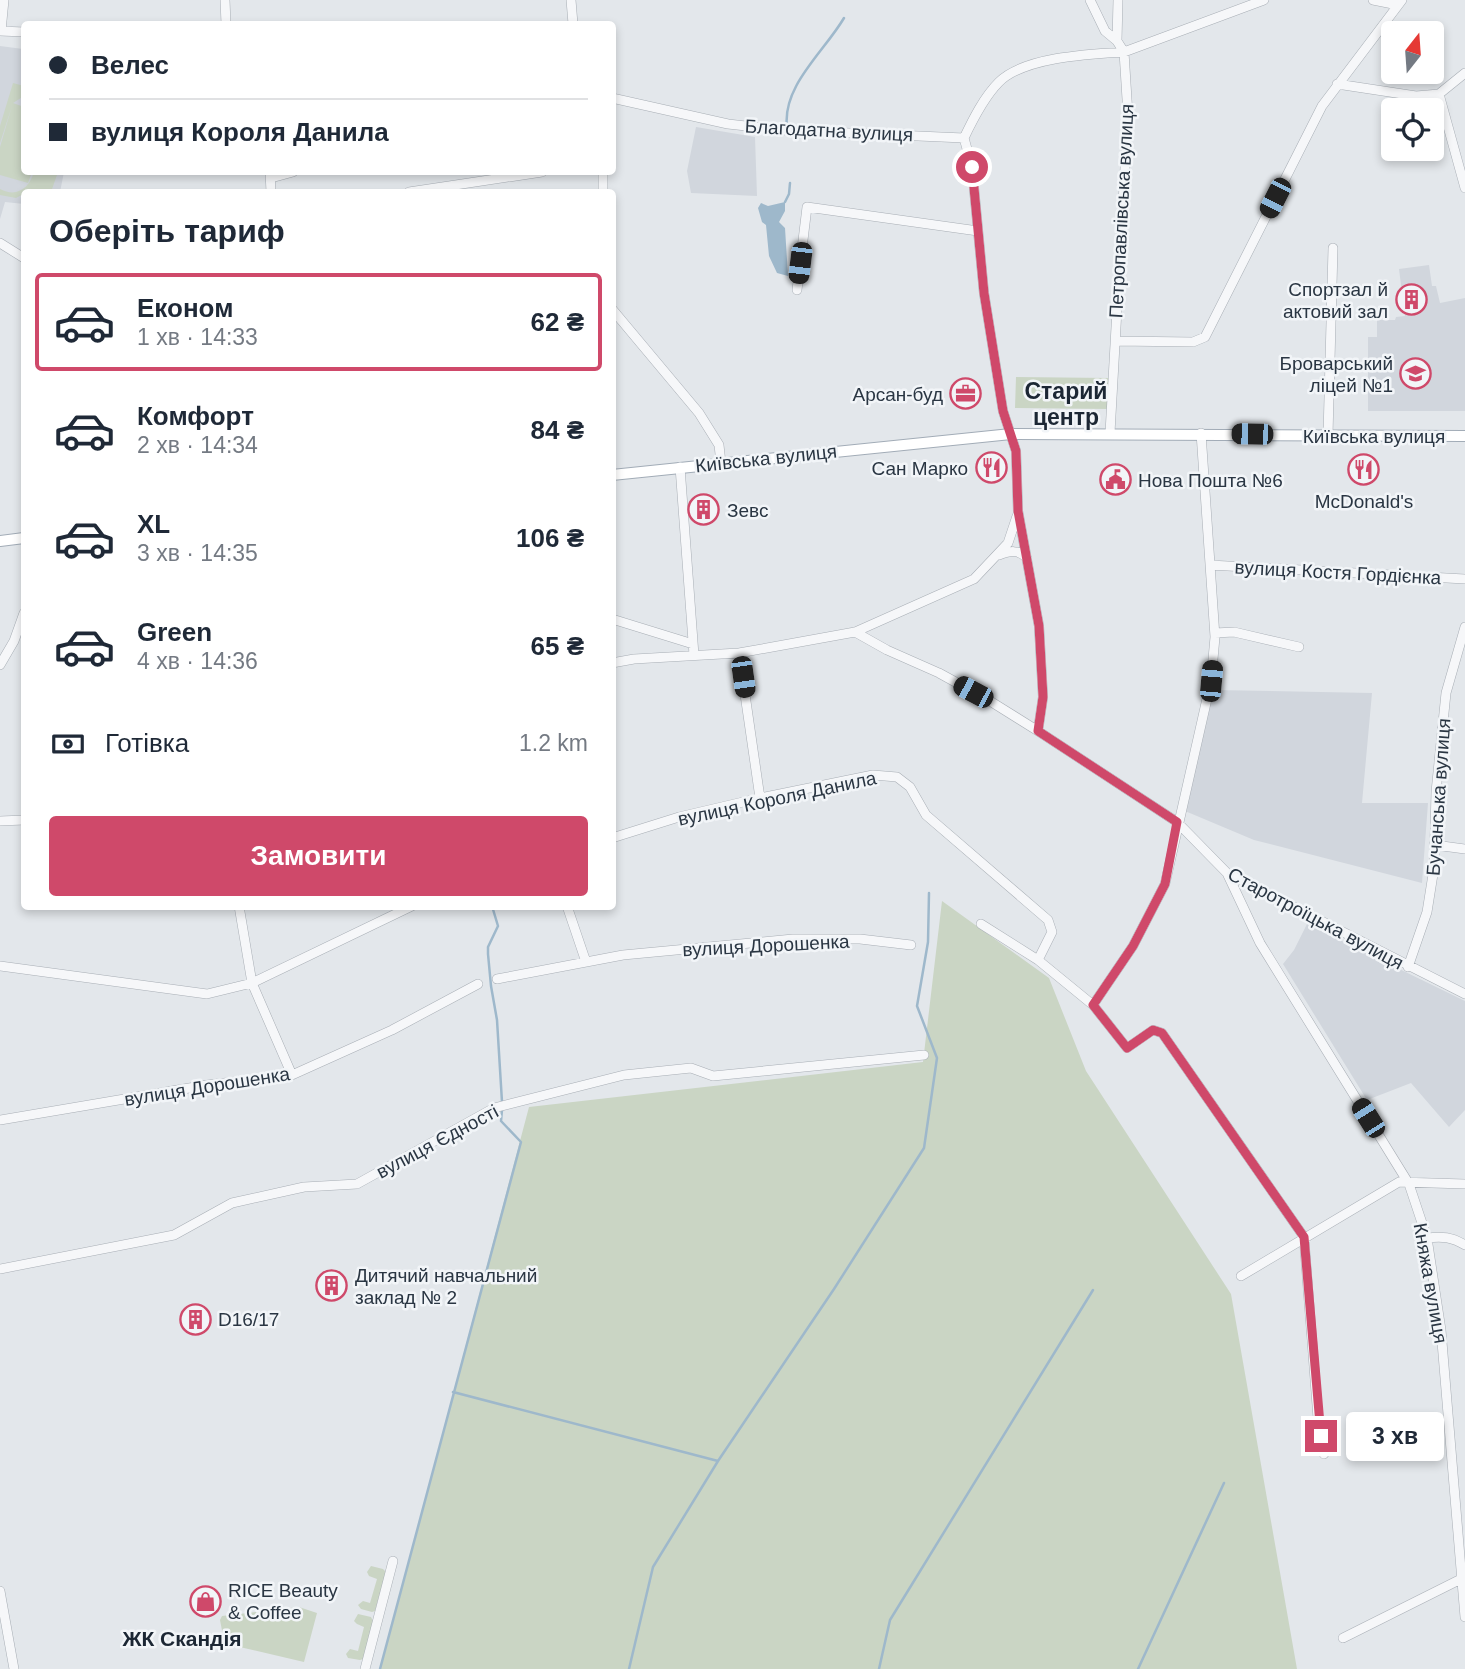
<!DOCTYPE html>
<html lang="uk">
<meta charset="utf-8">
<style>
:root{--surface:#fff;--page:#f2f2f3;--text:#1f2937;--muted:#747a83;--line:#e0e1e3;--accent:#cf496a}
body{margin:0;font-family:Helvetica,sans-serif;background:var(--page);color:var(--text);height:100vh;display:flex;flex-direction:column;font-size:26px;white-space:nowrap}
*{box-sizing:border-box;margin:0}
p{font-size:23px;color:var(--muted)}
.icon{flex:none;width:38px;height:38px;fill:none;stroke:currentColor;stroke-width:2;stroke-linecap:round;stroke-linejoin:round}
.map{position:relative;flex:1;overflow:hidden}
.panel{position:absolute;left:21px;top:189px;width:595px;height:721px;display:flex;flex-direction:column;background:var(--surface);border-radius:7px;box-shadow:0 4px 10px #0003}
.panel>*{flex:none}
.guide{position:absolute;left:21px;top:21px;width:595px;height:154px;border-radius:7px;box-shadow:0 4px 10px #0003;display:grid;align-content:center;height:154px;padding:0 28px;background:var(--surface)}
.needle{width:46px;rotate:17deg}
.buttons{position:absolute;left:1381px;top:21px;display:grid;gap:14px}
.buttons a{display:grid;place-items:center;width:63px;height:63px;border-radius:7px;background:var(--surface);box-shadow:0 4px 10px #0003;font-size:35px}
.end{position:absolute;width:32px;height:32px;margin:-16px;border:9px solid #cf496a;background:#fff;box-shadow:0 0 0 4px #fff}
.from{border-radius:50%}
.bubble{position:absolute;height:49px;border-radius:7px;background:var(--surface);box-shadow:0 4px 10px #0003;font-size:23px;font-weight:600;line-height:49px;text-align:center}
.car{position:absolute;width:21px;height:42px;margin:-21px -10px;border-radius:9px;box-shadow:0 0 5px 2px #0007;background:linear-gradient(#222 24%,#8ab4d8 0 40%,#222 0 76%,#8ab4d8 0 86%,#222 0)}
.guide b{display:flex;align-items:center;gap:24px;height:66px;font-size:26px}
.guide b+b{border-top:2px solid var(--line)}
.guide i{width:18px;height:18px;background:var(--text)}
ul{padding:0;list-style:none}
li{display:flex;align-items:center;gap:21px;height:98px;margin:0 14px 10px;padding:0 14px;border:4px solid transparent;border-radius:7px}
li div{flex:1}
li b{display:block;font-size:26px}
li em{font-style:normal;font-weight:600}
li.selected{border-color:var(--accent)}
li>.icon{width:63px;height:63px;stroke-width:1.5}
h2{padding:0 28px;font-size:32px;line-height:84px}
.pay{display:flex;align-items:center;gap:18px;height:77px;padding:0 28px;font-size:26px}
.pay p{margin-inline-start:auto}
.primary-button{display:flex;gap:14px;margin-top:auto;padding:14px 28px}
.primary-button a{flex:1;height:80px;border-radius:7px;background:var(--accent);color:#fff;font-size:28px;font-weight:600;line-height:80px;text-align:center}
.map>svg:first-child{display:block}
.built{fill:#d1d6dd}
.green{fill:#cad5c4}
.water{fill:#9eb8cb}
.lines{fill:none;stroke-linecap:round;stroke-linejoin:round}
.stream{stroke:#9eb8cb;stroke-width:2.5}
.minor-casing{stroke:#a8aeb5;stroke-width:10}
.major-casing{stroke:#a2acb7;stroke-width:12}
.minor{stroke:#f6f7f9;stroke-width:9}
.major{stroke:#fff;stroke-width:10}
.route{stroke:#cf496a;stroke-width:9}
.labels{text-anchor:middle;stroke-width:5;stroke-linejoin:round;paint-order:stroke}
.street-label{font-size:19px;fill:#2a3643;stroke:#f2f5f8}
.poi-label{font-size:19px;fill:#2a3643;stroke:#f2f5f8;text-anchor:start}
.neighbourhood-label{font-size:21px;font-weight:bold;fill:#1c2734;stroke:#f2f5f8}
.quarter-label{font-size:23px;font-weight:bold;fill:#1c2734;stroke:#f2f5f8}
</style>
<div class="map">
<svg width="1465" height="1669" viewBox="0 0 1465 1669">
<rect width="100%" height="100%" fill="#e3e7eb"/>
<path class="built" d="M0,46L23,49L21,77L24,79V172H64L60,192H24V204L5,202L0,219Z
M696,127L755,137L757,196L691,193L687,171Z
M1429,265L1432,286H1436L1440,303L1465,298V411H1368V337H1377V320H1395L1396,317L1405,316L1399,269Z
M1213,690L1372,693L1362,803H1428L1422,883L1254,840L1185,811Z
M1307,924L1465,1001V1110L1449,1127L1411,1083L1367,1100L1283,964L1294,950Z"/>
<path class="green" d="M13,83L24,86V96L13,103L24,107V172H32L28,183L0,175V147L12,106L0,143V126Z
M34,172H58L51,192H32L33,189L16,198L0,195V189C17,198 29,188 34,172Z
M1016,377L1109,378V409L1015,408Z
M942,901L1049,978L1086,1071L1231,1294L1297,1669H380L529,1107L923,1062Z
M371,1566L383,1569L386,1572L375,1611L372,1612L361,1609L358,1605L363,1601L370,1603L377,1579L369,1576L367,1572Z
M299,1607L317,1613L304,1662L231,1645L224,1641L220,1620L222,1616Z
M358,1614L371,1617L373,1621L363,1659L360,1660L348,1658L346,1654L350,1649L358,1651L364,1627L357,1624L354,1621Z"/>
<path class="water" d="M785,202V211L779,222L785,228L788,276L777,273L769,256L766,225L762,222L758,208L761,203L768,206Z"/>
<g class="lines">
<path class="stream" d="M787,127C782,86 824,52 844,18
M785,202L789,194L790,183
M492,906L498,926L488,947V954L491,986L497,1020L502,1102
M453,1392L718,1461
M380,1669L521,1142L501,1121L502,1110
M629,1669L653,1567L718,1461L834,1289L924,1148L937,1058L917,1006L928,942L929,893
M879,1669L890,1620L1093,1290
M1138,1669L1224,1483"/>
<defs>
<path id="minor" d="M225,0L226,24
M571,0L573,24
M1090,0L1105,31L1117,41L1124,52L1128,115L1110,433
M1373,0L1398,5
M0,31L24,32
M1,31L4,0
M1117,41L1118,0
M1337,84L1416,96L1439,94L1465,73
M1439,94L1465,188
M612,98L728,124L781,130L964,138
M964,138L972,167L984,293L1003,411L1016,451L1018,511L1039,626L1043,697L1038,731
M964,138C973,119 984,97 999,82C1024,57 1089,54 1124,52L1264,0
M270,172L271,192
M603,172V192
M271,178L293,172
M409,192L542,172
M0,243L24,258
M797,290L807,207L978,231
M612,309L699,413L719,445L721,463
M1116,341L1193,342L1205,337L1322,106L1402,0
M1328,435L1333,248
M680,467L694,655
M999,555C1010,551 1018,549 1027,558
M1210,565L1465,579
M612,619L693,644
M855,632L887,650L939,673L990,701L1038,731L1177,822L1227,873L1465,994
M1215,633L1234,632L1299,647
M739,653L760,798
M612,663L634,659L739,653L855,632L974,579L1008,543L1017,516
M0,665L14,641L24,613
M0,821L24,820
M612,838L679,817L760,798L873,775L897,777L910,787L926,815L1048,920L1052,932L1038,960
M1435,845L1465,849
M1227,873L1260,943L1409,1184L1427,1238L1441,1330L1465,1617
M239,906L252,983L292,1075
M567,906L586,962
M981,924L1038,960L1093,1005L1127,1048L1153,1030L1162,1033L1304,1237L1318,1418L1324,1454
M0,966L207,994L252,983L412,906
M1408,967L1427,912L1434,868L1436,792L1446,693L1465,627
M497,979L623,955L793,939H860L911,945
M1093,1005L1133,946L1165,884L1211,681L1215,637L1201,433
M0,1120L207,1085L292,1075L392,1030L478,984
M1427,1238C1442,1236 1452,1237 1465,1245
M0,1269L174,1235L232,1203L304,1187L357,1184L494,1108L624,1075L691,1068L713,1076L924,1055
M1241,1276L1399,1182L1465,1184
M0,1591L14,1669
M1343,1638L1461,1579
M365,1669L393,1561"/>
<path id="major" d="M612,475L1011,434L1465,436
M0,541L24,538"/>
</defs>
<use href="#minor" class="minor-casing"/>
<use href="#major" class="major-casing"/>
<use href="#minor" class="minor"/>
<use href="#major" class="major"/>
</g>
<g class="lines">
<path class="route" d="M972,167L984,293L1003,411L1016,451L1018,511L1039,626L1043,697L1038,731L1177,822L1165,884L1133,946L1093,1005L1127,1048L1153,1030L1162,1033L1304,1237L1321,1436"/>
</g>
<defs>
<symbol id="building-ring" viewBox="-11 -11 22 22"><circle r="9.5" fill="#f2f5f8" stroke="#cf496a" stroke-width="1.5"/><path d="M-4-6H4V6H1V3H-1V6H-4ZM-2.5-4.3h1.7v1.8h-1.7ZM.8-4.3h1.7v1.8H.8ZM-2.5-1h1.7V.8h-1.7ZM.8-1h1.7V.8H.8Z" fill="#cf496a"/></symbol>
<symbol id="school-ring" viewBox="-11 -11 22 22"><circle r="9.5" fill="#f2f5f8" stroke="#cf496a" stroke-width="1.5"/><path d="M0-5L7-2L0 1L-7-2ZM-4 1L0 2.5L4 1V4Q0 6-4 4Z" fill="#cf496a"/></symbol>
<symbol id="office-ring" viewBox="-11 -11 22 22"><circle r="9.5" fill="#f2f5f8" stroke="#cf496a" stroke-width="1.5"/><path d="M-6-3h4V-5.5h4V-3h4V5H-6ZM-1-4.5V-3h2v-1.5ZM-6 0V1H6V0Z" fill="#cf496a"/></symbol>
<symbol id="restaurant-ring" viewBox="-11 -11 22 22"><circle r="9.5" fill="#f2f5f8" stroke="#cf496a" stroke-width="1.5"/><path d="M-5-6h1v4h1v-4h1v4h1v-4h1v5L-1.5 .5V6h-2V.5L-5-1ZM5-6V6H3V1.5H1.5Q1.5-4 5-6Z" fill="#cf496a"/></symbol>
<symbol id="civic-ring" viewBox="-11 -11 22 22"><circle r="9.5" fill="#f2f5f8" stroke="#cf496a" stroke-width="1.5"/><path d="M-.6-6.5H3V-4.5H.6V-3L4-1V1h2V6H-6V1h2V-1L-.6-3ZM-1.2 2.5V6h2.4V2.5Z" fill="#cf496a"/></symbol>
<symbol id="shop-ring" viewBox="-11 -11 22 22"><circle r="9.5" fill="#f2f5f8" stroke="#cf496a" stroke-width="1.5"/><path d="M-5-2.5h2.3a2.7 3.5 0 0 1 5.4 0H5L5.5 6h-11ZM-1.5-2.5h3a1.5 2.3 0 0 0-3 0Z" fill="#cf496a"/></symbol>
</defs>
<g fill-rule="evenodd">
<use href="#building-ring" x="1394" y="282" width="35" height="35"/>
<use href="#school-ring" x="1398" y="356" width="35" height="35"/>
<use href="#office-ring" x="948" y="376" width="35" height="35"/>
<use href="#restaurant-ring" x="974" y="450" width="35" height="35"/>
<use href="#restaurant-ring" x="1346" y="452" width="35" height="35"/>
<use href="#civic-ring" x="1098" y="462" width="35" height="35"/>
<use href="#building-ring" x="686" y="492" width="35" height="35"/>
<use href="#building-ring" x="314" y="1268" width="35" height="35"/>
<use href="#building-ring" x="178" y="1302" width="35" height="35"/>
<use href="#shop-ring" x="188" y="1584" width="35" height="35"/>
</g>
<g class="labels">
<g class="street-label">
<text transform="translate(829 130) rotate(3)" y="7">Благодатна вулиця</text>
<text transform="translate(1121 211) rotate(-87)" y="7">Петропавлівська вулиця</text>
<text x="1374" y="443">Київська вулиця</text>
<text transform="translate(766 458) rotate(-6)" y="7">Київська вулиця</text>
<text transform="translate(1338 572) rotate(3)" y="7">вулиця Костя Гордієнка</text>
<text transform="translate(1438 797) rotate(-86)" y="7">Бучанська вулиця</text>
<text transform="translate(777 798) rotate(-12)" y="7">вулиця Короля Данила</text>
<text transform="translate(1316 918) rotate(28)" y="7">Старотроїцька вулиця</text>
<text transform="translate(766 945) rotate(-3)" y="7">вулиця Дорошенка</text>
<text transform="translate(207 1086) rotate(-9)" y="7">вулиця Дорошенка</text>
<text transform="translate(437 1141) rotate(-28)" y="7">вулиця Єдності</text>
<text transform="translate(1431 1283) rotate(80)" y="7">Княжа вулиця</text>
</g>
<g class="poi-label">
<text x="1388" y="296" text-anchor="end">Спортзал й<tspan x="1388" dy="22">актовий зал</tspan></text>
<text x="1393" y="370" text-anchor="end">Броварський<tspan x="1393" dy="22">ліцей №1</tspan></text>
<text x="943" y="401" text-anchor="end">Арсан-буд</text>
<text x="968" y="475" text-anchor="end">Сан Марко</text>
<text x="1138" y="487">Нова Пошта №6</text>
<text x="1364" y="508" text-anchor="middle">McDonald's</text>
<text x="727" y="517">Зевс</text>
<text x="355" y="1282">Дитячий навчальний<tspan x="355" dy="22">заклад № 2</tspan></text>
<text x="218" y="1326">D16/17</text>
<text x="228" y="1597">RICE Beauty<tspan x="228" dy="22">&amp; Coffee</tspan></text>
</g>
<g class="neighbourhood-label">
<text x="182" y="1646">ЖК Скандія</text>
</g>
<g class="quarter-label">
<text x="1066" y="399">Старий<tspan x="1066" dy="26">центр</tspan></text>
</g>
</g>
</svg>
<div class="buttons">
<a><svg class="needle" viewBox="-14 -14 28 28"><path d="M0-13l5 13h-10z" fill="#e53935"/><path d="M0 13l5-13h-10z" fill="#747a83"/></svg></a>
<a><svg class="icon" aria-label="locate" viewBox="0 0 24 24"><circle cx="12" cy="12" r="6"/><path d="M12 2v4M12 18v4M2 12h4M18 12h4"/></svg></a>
</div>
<i class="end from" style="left:972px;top:167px"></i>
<i class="end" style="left:1321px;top:1436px"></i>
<div class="bubble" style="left:1346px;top:1412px;width:98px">3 хв</div>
<i class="car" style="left:1275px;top:198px;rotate:207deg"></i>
<i class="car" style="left:800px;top:263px;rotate:187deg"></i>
<i class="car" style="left:1252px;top:434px;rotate:271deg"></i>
<i class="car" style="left:743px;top:677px;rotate:172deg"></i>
<i class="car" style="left:1211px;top:681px;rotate:5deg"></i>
<i class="car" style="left:973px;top:692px;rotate:298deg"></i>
<i class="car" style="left:1368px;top:1118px;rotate:328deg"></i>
<div class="guide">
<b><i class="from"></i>Велес</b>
<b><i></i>вулиця Короля Данила</b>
</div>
<section class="panel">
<h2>Оберіть тариф</h2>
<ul>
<li class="selected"><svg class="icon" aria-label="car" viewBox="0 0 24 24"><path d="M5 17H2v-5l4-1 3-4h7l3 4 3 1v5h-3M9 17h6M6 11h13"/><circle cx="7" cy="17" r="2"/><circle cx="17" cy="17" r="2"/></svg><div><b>Економ</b><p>1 хв · 14:33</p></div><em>62 ₴</em></li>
<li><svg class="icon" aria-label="car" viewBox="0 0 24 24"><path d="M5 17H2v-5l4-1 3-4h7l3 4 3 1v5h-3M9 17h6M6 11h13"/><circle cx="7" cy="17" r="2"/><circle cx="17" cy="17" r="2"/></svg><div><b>Комфорт</b><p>2 хв · 14:34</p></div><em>84 ₴</em></li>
<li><svg class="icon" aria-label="car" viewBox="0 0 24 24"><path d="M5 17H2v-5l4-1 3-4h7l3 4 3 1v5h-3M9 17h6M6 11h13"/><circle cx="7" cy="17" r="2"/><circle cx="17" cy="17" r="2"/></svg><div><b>XL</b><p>3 хв · 14:35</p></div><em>106 ₴</em></li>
<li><svg class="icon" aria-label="car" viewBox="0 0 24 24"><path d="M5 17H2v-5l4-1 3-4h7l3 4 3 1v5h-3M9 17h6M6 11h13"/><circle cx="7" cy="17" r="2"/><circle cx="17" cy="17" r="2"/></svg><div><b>Green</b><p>4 хв · 14:36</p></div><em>65 ₴</em></li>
</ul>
<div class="pay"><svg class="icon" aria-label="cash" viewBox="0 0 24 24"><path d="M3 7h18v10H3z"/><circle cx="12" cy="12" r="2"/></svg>Готівка<p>1.2 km</p></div>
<div class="primary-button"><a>Замовити</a></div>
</section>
</div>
